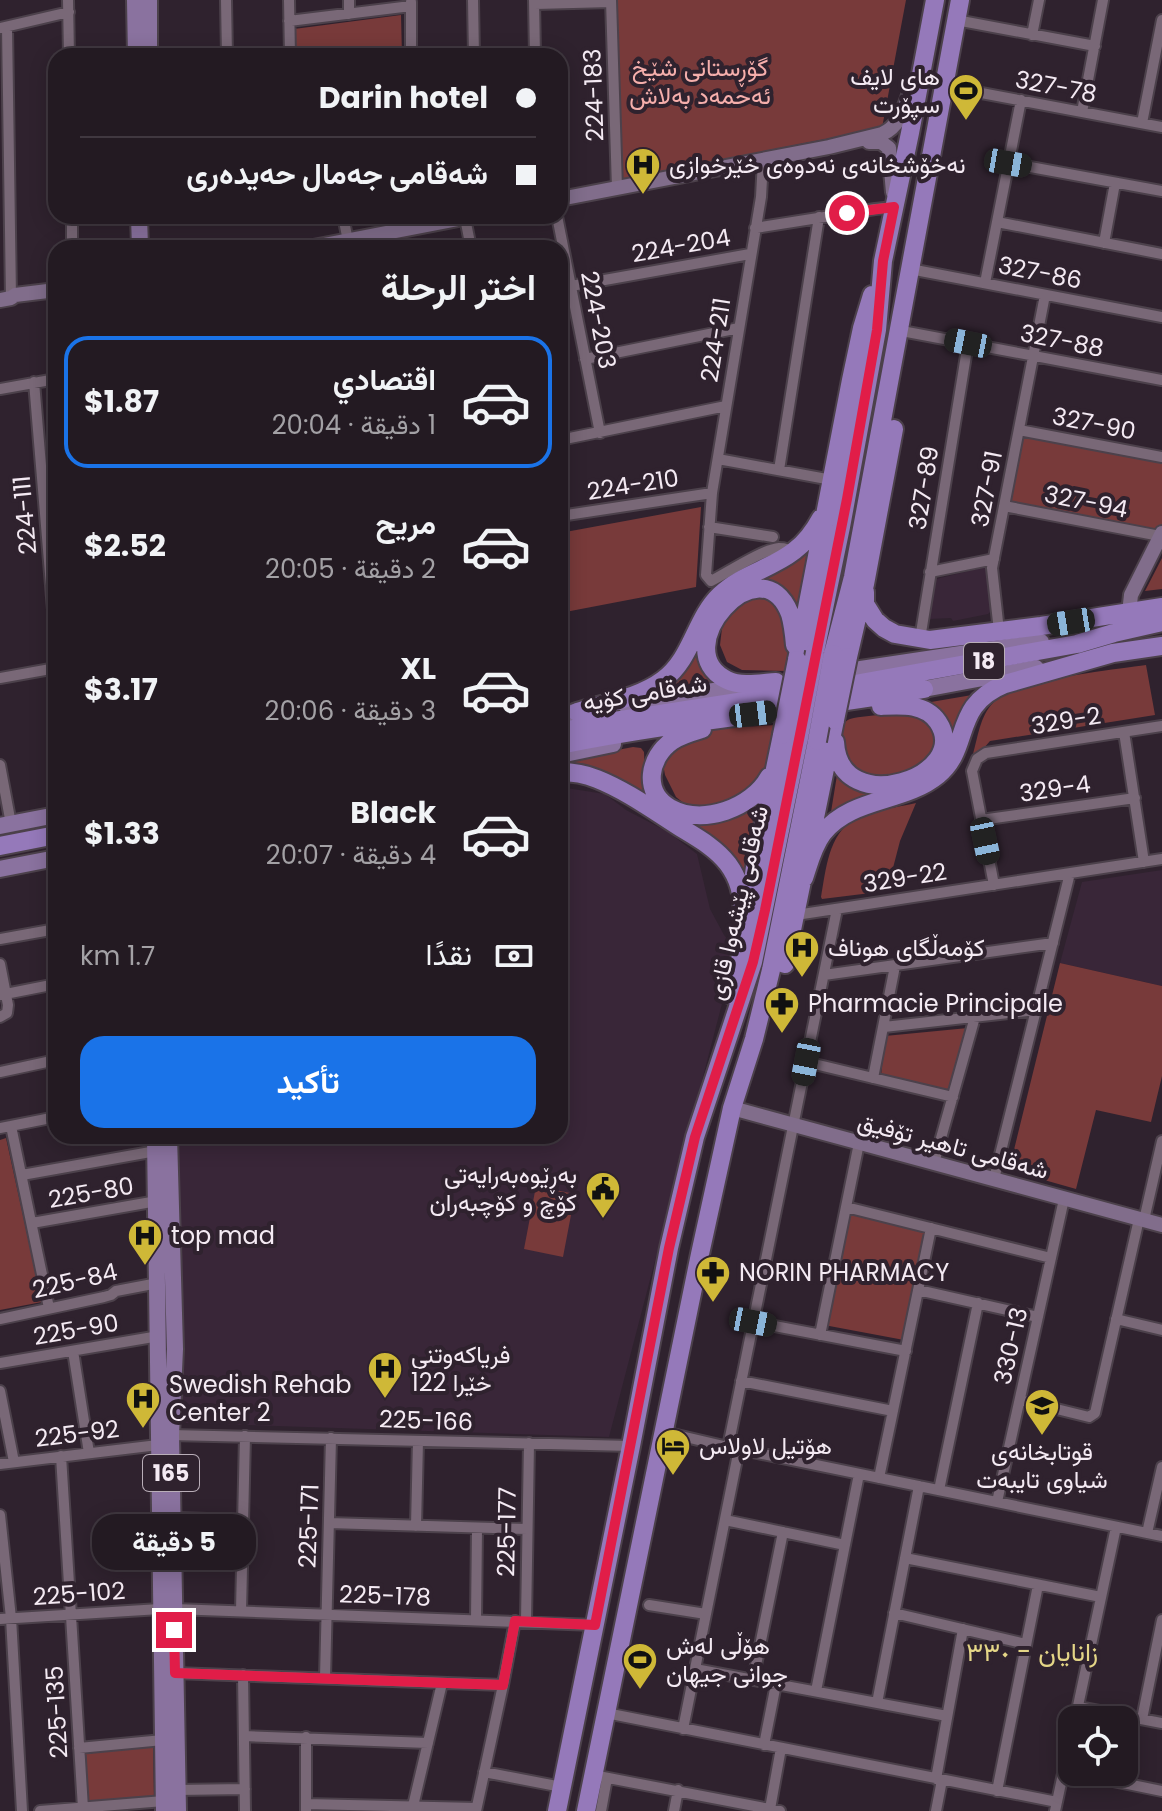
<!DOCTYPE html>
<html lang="ar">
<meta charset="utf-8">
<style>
:root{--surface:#231a22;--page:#2f272f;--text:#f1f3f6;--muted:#a3a1a5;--line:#403840;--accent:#1a73e8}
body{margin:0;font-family:Poppins,Vazirmatn,sans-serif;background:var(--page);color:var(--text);direction:rtl;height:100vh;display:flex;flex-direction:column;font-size:30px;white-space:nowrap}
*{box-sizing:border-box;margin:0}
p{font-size:26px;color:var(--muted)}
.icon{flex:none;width:44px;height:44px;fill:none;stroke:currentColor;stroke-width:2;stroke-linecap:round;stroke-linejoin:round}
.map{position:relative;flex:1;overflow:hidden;direction:ltr}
.side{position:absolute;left:48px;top:240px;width:520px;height:904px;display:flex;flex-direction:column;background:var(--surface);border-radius:24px;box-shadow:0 4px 20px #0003,0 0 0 2px var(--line);direction:rtl}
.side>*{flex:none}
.banner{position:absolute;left:48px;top:48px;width:520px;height:176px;border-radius:24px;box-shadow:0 4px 20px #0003,0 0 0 2px var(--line);direction:rtl;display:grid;align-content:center;height:176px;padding:0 32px;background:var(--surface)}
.controls{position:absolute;left:1058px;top:1706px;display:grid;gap:16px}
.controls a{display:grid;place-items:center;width:80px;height:80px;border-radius:16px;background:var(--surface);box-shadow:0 4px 20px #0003,0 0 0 2px var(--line);font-size:40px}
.end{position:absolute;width:36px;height:36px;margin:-18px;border:10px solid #e11d48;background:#fff;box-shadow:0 0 0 4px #fff}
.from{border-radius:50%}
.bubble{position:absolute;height:56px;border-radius:24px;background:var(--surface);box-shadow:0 4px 20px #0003,0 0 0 2px var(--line);font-size:26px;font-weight:700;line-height:56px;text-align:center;direction:rtl}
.car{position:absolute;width:24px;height:48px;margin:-24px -12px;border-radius:10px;box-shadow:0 0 6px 2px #0007;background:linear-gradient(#222 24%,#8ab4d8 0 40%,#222 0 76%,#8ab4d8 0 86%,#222 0)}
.banner b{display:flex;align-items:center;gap:28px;height:76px;font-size:30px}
.banner b+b{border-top:2px solid var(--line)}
.banner i{width:20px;height:20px;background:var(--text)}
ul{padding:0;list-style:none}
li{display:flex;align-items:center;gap:24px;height:132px;margin:0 16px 12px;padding:0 16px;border:4px solid transparent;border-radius:24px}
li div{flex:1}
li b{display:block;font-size:30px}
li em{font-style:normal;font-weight:700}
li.current{border-color:var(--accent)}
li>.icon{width:72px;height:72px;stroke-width:1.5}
h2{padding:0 32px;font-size:36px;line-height:96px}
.pay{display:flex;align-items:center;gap:20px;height:88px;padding:0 32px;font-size:30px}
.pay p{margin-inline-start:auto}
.action{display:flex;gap:16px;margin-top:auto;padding:16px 32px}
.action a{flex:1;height:92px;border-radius:24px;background:var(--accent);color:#fff;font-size:32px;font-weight:700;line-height:92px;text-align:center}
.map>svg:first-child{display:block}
.built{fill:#392638}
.green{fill:#783a3a}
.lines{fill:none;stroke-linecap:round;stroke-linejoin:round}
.street-casing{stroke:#4c414b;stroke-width:14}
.secondary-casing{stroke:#4c414b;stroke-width:18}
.primary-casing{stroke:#4c414b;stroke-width:20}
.highway-casing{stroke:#4c414b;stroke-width:22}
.street{stroke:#796877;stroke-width:10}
.secondary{stroke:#816d8b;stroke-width:14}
.primary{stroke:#8a729f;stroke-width:16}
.highway{stroke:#9579ba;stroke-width:18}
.highway-bridge-casing{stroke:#4c414b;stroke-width:22;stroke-linecap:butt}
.highway-bridge{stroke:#9579ba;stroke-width:18}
.route{stroke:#e11d48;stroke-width:10}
.labels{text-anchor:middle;stroke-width:8;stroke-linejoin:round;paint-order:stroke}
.shield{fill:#2f222e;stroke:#b9aeb8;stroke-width:2}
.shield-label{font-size:22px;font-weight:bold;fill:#f4eaf3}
.park-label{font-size:24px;fill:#f6afac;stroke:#2f222e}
.poi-label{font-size:24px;fill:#f4eaf3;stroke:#2f222e;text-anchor:start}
.street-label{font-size:24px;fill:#f4eaf3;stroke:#2f222e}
.neighbourhood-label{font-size:26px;fill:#e5d687;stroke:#2f222e}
</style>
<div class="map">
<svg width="1162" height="1811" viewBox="0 0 1162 1811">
<rect width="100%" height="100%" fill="#2f222e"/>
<path class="built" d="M989,566L992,610L988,614L953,621L951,618L929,619L936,579Z
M560,787L605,794L626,810L668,832L697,854L710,909L724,935L736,950L609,1437L185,1423L174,1324L169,1136H560Z
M1162,870V986L1060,963L1082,882Z"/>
<path class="green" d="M617,0H906L882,128L622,179Z
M401,15L402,56H294V29Z
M1021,433L1162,459V524L1157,533L1007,504Z
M701,507L696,587L560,613V533Z
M815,546L800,611C786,589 779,580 752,583Z
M1162,558V589L1145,591Z
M762,596L780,609L792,647L788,671L742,670L727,662L720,645L722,628L732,610L747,598Z
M697,641L723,685L659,690Z
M1146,665L1155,715L990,741L977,756L973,754C978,737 980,716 993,703C1014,679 1113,670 1146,665Z
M972,695L959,714L952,733L946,716L931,702Z
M884,714C911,714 923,710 937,737L929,760C898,777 886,782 852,768C847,757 832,726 850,719C860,716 873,716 884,714Z
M776,725L770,760L763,778L757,788L716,809L686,805L676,797L665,775L663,764L670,753L685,741L711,729Z
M633,747L641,748L644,752L645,775L656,799L591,767L560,763V761Z
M838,769L887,790L830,818Z
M762,803L746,880C726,846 715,836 681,817L721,816Z
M916,803L900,841L887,891L822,899L821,897C826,870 828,834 855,819C868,811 900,807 916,803Z
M1060,963L1162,986V1076L1151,1122L1096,1110L1076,1189L1009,1170Z
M968,1028L950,1094L881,1076L885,1036Z
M6,1138L42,1302L0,1310V1140Z
M536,1186L575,1194L563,1257L524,1249Z
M848,1209L926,1229L904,1340L824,1325Z
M153,1746L154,1797L89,1803L85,1754Z"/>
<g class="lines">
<defs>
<path id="street" d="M68,0L69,56
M226,0L227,56
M289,0L290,56
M349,0V14
M473,0L474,56
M534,0L535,56
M611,0L617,188
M411,2V56
M535,4L611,2
M956,20L1095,46
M289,21L411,6
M7,27L11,298
M1,28L69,12
M1032,35L1039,0
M944,86L1162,127
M1082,112L1103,0
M1142,123L1162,20
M763,160L761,197L712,493L706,575L711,581C727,573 763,549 779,548C786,548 787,549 792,553
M1008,163L1162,191
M72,216V248
M343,216L348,241
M557,216L600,433
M465,218L471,248
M997,222L1162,254
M755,228L875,209L894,207
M1104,243L1115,183
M910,269L1162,317
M985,283L1021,100
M571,286L750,254
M907,332L1162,380
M585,359L739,328
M34,382L56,645
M0,389L56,379
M1019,430L1162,457
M560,440L726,406
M718,459L832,480
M779,470L819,217
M1004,506L1160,536
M560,516L712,493
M709,527L773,537
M930,572L994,559
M999,631L992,568L1045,295
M920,639L968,343
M0,678L56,668
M1124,732L1144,862
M0,765L11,824
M981,820L1135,798
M994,885L972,771L977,759L986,753L1162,726
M796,915L1162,859
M0,939L56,929
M0,964L8,1005L7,1013L0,1017
M824,975L1053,943
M0,995L56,984
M884,1027L1036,1010
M806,1062L953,1097
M0,1072L56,1060
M873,1078L895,966
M11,1126L49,1308
M0,1128L56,1117
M934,1163L975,1017
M22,1175L156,1151
M994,1179L1070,873
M846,1207L1051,1258
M1144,1220L1162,1141
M32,1223L157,1201
M918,1290L1038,1317
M0,1319L104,1297L111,1295L116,1291L158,1283
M1116,1319L1162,1330
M753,1322L906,1351
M820,1335L859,1143
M73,1351L89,1453
M0,1363L159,1336
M741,1381L893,1411
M0,1391L14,1462
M1020,1400L1089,1417L1095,1413L1139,1219
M664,1432L728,1447L1162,1536
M171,1435L631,1446
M728,1447L837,909
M61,1456L83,1808
M0,1464L158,1445
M879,1478L931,1228
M939,1490L978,1303
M997,1502L1064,1199
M0,1515L11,1618L22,1811
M172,1518L243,1520
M725,1520L845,1545
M329,1523L527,1529
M416,1526L418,1441
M1147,1533L1162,1467
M905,1558L1101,1597
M649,1605L706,1614
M174,1609L595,1625
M241,1611L245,1436
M894,1613L1026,1644
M0,1619L160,1609
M476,1620L477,1528
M526,1621L529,1443
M695,1669L947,1716
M175,1673L503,1685
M243,1675L245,1811
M325,1678L331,1438
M753,1680L783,1532
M816,1691L859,1474
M877,1703L919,1486
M1078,1707L1162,1723
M606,1713L1057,1802
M1142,1719L1162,1620
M1075,1720L1116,1527
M683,1729L739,1449
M244,1736L428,1743
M306,1737V1811
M764,1745L776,1684
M79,1748L163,1740
M1064,1771L1162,1791
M484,1772L562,1787
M593,1775L780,1811
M936,1779L963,1629
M177,1790L245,1789
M997,1791L1038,1585
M306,1804L476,1808
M413,1806L442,1683
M770,1809L781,1748
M40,1811L164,1801
M476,1811L503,1685L515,1621
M601,1811L607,1778
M674,1811L678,1790
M936,1811L942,1780
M1055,1811L1072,1732"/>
<path id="secondary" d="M869,142H881L889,148L893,192
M560,199L829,147L882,134C902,126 906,101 914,82
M308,248L474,216
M0,300L11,298L15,295L56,290
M1129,613L1131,595L1162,533
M732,1108L1162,1225"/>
<path id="primary" d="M135,0L136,56
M149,0V56
M139,216L140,248
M834,673L1041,642
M924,689L1036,668
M625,704L748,686
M560,715L590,709
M560,755L613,744
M0,826L56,815
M0,869L56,858
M155,1136L164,1811
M169,1136L175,1349L171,1435L178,1811"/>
<path id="highway" d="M865,592V604L875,620L884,628L895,634L930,640L1041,626L1162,607
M815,652L841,527L877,330L883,261L910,133L935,0
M833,654L853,577L960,0
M848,657L865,584L894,429
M797,660L851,380L862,328L872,295
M776,682C761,683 741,687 727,680C664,650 761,539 790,614C793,624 794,634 795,645
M827,689L1077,644L1114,633L1162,622
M577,712C605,703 639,698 663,680C692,659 695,619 720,595C742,574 771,569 794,551C805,543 814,531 821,518
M702,729C692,732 681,735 672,741C649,757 642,792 670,808C703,826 752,808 769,777
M560,732L595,724L802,692
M835,742C839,822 974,776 938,722C925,703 901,705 881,706
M560,745C680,721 803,710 924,689
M560,772C573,772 585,774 597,779C625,790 653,810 678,826C696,837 715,847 728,864C739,879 742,893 743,911
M0,846L56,835
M804,878C809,863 813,846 823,833C852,797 904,803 938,775C972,747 951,706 1005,684L1113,653L1162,646
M785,964L835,720
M731,995L744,944L756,860L782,735
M557,1811L631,1446L669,1248L695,1137L753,962L799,738
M586,1811L700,1254L732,1108L754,1039L771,970L817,741"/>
</defs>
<use href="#street" class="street-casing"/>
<use href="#secondary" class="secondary-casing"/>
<use href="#primary" class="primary-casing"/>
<use href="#highway" class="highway-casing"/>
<use href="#street" class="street"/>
<use href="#secondary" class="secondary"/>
<use href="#primary" class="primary"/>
<use href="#highway" class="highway"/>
<defs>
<path id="highway-bridge" d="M835,720L848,657
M782,735L797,660
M799,738L815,652
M817,741L833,654"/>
</defs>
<use href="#highway-bridge" class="highway-bridge-casing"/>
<use href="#highway-bridge" class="highway-bridge"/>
</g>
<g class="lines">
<path class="route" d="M174,1630L175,1673L503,1685L515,1621L595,1625L669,1248L695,1137L753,962L765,910L847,499L877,330L883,261L894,207L847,213"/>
</g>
<defs>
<symbol id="stadium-pin" viewBox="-11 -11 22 30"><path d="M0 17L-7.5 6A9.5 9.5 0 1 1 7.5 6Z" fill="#cfb837" stroke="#2f222e"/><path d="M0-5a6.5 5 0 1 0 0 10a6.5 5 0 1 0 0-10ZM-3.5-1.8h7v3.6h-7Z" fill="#111"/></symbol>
<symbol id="hospital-pin" viewBox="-11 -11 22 30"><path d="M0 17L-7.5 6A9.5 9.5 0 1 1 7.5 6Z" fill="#cfb837" stroke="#2f222e"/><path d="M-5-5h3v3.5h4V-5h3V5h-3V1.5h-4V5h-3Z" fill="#111"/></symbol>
<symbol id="pharmacy-pin" viewBox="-11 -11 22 30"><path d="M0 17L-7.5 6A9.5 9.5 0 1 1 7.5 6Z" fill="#cfb837" stroke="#2f222e"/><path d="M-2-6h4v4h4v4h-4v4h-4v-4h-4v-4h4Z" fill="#111"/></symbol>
<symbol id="civic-pin" viewBox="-11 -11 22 30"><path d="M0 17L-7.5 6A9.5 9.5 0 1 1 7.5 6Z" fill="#cfb837" stroke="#2f222e"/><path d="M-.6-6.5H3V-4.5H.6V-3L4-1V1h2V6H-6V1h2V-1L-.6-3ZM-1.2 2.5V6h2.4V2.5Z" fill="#111"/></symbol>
<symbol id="school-pin" viewBox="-11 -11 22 30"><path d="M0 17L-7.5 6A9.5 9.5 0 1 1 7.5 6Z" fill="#cfb837" stroke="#2f222e"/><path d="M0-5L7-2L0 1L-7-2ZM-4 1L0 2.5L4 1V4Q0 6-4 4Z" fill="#111"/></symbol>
<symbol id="hotel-pin" viewBox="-11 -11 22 30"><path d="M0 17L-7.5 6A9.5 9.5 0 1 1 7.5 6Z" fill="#cfb837" stroke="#2f222e"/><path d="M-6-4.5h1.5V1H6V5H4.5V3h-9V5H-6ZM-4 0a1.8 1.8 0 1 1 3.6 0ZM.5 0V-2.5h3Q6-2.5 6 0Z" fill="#111"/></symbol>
</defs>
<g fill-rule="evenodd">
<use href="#stadium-pin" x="946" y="71" width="40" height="54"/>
<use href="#hospital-pin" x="623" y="145" width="40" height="54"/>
<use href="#hospital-pin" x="782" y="928" width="40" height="54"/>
<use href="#pharmacy-pin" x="762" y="984" width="40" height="54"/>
<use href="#civic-pin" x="583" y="1169" width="40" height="54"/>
<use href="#hospital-pin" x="125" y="1216" width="40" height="54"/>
<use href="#pharmacy-pin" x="693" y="1253" width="40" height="54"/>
<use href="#hospital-pin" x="365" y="1349" width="40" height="54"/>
<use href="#hospital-pin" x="123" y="1379" width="40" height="54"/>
<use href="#school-pin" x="1022" y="1386" width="40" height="54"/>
<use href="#hotel-pin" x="653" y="1426" width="40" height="54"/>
<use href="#stadium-pin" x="620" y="1640" width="40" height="54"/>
</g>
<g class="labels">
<g class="shield">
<rect x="964" y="643" width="40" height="36" rx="6"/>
<rect x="143" y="1455" width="56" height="36" rx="6"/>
</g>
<g class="shield-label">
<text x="984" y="669">18</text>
<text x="171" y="1481">165</text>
</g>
<g class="park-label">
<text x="700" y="76">گۆڕستانی شێخ<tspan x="700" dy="28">ئەحمەد بەلاش</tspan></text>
</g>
<g class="poi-label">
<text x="940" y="85" text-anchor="end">های لایف<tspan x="940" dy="28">سپۆرت</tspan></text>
<text x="669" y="173">نەخۆشخانەی نەدوەی خێرخوازی</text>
<text x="828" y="956">کۆمەڵگای هوناف</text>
<text x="808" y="1012">Pharmacie Principale</text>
<text x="577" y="1183" text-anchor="end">بەڕێوەبەرایەتی<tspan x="577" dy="28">کۆچ و کۆچبەران</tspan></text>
<text x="171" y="1244">top mad</text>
<text x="739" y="1281">NORIN PHARMACY</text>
<text x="411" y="1363">فریاکەوتنی<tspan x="411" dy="28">خێرا 122</tspan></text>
<text x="169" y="1393">Swedish Rehab<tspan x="169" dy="28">Center 2</tspan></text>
<text x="699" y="1454">هۆتيل لاولاس</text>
<text x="1042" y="1460" text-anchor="middle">قوتابخانەی<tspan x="1042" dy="28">شیاوی تایبەت</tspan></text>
<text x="666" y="1654">هۆڵی لەش<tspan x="666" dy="28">جوانی جیهان</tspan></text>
</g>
<g class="street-label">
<text transform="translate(1056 87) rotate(11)" y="8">327-78</text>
<text transform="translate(594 95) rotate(-92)" y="8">224-183</text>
<text transform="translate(681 246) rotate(-10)" y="8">224-204</text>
<text transform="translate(1040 273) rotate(11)" y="8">327-86</text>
<text transform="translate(598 320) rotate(79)" y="8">224-203</text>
<text transform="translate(716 340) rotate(-81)" y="8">224-211</text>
<text transform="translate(1062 341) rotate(11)" y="8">327-88</text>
<text transform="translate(1094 424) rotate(11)" y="8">327-90</text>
<text transform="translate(633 485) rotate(-9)" y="8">224-210</text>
<text transform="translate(924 488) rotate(-81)" y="8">327-89</text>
<text transform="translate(987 489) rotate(-79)" y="8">327-91</text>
<text transform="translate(1086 502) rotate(11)" y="8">327-94</text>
<text transform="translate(25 515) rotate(-95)" y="8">224-111</text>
<text transform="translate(645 693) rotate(-9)" y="8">شەقامی کۆیە</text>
<text transform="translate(1066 721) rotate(-9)" y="8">329-2</text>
<text transform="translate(1055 789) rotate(-8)" y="8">329-4</text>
<text transform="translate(905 878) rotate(-9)" y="8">329-22</text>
<text transform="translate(738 903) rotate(-77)" y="8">شەقامی پێشەوا قازی</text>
<text transform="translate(953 1146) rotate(15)" y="8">شەقامی تاهیر تۆفیق</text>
<text transform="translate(91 1193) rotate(-10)" y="8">225-80</text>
<text transform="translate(75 1281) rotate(-13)" y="8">225-84</text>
<text transform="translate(76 1330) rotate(-10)" y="8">225-90</text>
<text transform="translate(1011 1346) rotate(-77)" y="8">330-13</text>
<text transform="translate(426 1421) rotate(2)" y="8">225-166</text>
<text transform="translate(77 1434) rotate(-7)" y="8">225-92</text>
<text transform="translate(309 1526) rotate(-88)" y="8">225-171</text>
<text transform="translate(507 1532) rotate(-89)" y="8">225-177</text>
<text transform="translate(79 1594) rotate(-4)" y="8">225-102</text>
<text transform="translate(385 1596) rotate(2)" y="8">225-178</text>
<text transform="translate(57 1712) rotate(-93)" y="8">225-135</text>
</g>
<g class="neighbourhood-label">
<text x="1032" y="1661">زانایان - ٣٣٠</text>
</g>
</g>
</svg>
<div class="controls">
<a><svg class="icon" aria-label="locate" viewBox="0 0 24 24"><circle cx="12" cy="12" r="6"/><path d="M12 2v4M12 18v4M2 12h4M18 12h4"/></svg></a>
</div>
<i class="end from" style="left:847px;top:213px"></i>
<i class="end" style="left:174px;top:1630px"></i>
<div class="bubble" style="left:92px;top:1514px;width:164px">5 دقيقة</div>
<i class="car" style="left:1008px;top:163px;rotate:100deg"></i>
<i class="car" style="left:968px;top:343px;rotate:281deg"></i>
<i class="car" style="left:1071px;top:622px;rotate:261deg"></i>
<i class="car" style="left:753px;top:714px;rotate:83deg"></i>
<i class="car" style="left:985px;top:841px;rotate:168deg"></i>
<i class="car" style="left:806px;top:1062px;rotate:191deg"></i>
<i class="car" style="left:753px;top:1322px;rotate:101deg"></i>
<div class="banner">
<b><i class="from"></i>Darin hotel</b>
<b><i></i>شەقامی جەمال حەیدەری</b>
</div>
<section class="side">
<h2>اختر الرحلة</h2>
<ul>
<li class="current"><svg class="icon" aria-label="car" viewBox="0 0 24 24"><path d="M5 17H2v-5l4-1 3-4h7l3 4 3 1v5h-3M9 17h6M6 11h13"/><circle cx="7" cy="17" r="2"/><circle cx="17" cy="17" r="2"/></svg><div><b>اقتصادي</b><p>1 دقيقة · 20:04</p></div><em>$1.87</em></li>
<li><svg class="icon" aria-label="car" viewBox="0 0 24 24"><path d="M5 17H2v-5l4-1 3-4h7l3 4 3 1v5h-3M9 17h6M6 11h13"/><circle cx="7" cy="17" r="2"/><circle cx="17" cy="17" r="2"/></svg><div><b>مريح</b><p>2 دقيقة · 20:05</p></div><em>$2.52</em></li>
<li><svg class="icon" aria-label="car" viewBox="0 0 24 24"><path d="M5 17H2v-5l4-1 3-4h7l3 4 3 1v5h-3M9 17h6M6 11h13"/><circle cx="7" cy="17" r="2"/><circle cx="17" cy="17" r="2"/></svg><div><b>XL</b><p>3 دقيقة · 20:06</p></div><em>$3.17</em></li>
<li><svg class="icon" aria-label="car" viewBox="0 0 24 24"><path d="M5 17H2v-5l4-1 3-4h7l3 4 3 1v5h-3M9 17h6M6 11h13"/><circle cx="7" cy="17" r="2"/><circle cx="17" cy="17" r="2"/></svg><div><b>Black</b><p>4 دقيقة · 20:07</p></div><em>$1.33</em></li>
</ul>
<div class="pay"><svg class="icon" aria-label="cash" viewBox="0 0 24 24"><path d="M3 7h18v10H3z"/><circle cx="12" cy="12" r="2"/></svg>نقدًا<p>1.7 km</p></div>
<div class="action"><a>تأكيد</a></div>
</section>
</div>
